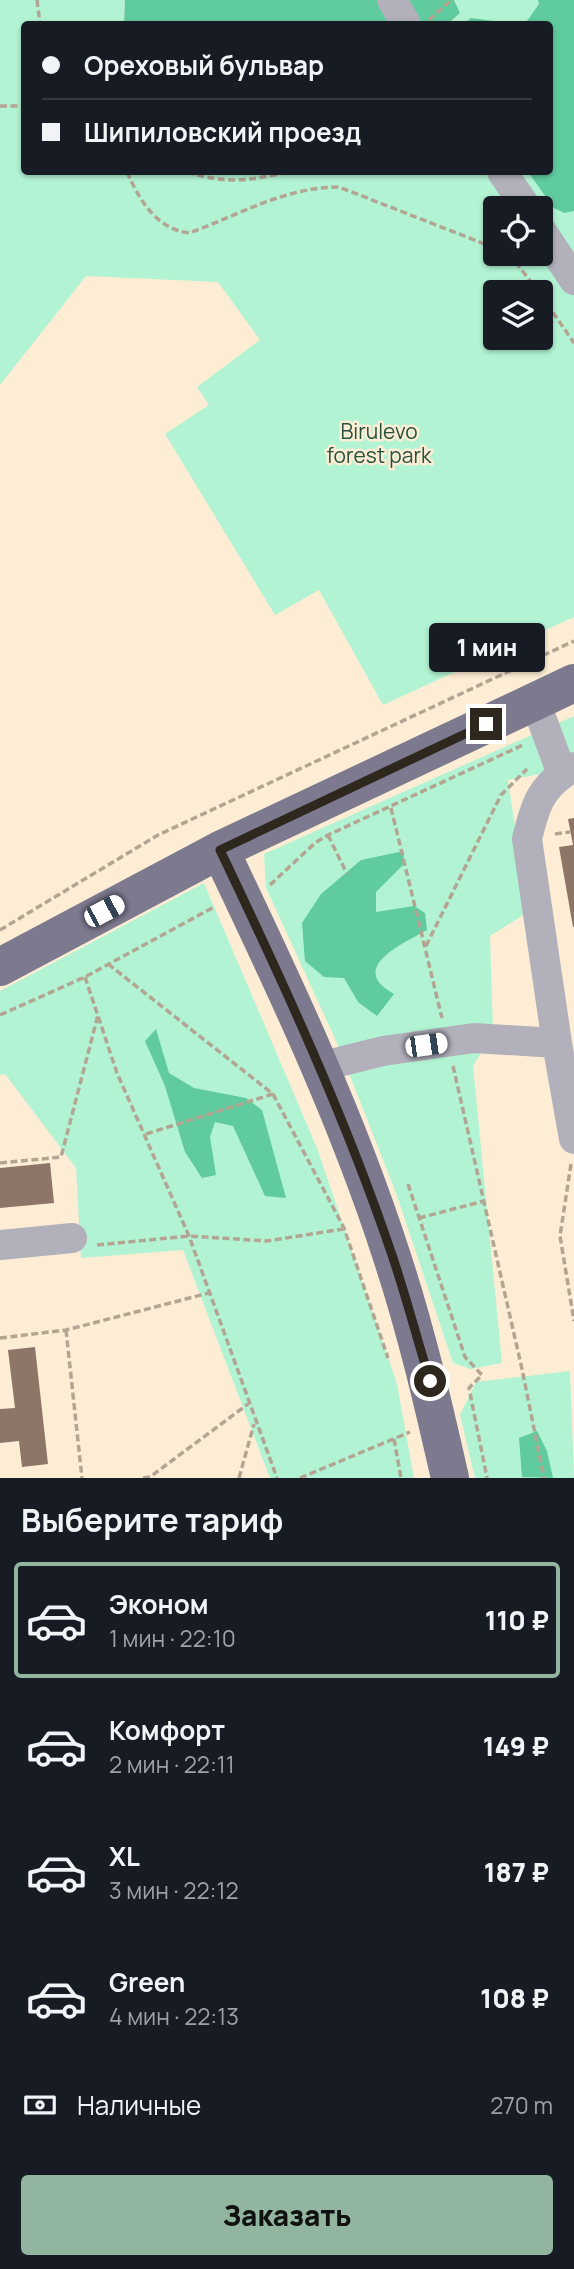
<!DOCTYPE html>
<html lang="ru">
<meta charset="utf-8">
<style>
:root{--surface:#171b24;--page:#20242c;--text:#f1f3f6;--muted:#9ea1a6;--line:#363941;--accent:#92b5a0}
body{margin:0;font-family:Manrope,sans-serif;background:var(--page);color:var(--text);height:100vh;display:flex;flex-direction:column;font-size:26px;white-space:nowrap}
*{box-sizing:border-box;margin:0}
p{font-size:23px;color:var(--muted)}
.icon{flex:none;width:38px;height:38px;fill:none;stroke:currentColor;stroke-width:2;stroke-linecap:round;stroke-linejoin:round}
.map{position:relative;height:1478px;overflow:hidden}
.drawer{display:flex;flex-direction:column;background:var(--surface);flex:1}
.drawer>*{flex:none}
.guide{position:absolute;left:21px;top:21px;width:532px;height:154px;border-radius:7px;box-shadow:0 2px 5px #0004;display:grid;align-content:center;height:154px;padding:0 21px;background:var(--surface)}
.tools{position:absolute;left:483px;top:196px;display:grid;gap:14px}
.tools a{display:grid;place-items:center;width:70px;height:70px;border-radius:7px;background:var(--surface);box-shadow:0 2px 5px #0004;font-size:35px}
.end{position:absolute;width:32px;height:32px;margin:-16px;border:9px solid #2d271e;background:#fff;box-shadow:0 0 0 4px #fff}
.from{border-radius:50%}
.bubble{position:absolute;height:49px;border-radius:7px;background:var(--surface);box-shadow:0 2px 5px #0004;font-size:23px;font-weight:800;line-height:49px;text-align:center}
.car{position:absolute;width:21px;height:42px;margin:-21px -10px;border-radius:9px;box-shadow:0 0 5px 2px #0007;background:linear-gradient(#fff 24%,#345 0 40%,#fff 0 76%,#345 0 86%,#fff 0)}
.guide b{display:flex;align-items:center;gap:24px;height:66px;font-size:26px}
.guide b+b{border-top:2px solid var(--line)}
.guide i{width:18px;height:18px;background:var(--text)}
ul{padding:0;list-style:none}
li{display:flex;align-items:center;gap:21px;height:116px;margin:0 14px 10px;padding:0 7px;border:4px solid transparent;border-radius:7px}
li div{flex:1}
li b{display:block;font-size:26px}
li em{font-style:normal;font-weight:800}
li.on{border-color:var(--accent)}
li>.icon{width:63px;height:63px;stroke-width:1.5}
h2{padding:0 21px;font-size:32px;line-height:84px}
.pay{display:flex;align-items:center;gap:18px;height:77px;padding:0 21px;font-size:26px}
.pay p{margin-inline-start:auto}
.primary-button{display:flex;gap:14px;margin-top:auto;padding:14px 21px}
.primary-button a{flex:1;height:80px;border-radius:7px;background:var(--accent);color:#111;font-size:28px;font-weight:800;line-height:80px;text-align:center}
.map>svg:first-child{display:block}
.green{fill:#b2f3d3;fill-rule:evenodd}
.forest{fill:#5fcb9e}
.building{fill:#8d7567}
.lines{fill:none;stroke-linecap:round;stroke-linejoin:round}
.path{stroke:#b2a592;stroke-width:3.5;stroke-dasharray:7 3.5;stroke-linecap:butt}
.minor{stroke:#b1b0bb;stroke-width:30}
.major{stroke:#7d7a8f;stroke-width:38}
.route{stroke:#2d271e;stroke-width:9}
.labels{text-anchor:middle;stroke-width:5;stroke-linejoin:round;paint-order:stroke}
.park-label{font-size:21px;fill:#25523e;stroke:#fdedd4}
</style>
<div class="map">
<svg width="574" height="1478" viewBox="0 0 574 1478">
<rect width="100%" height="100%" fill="#fdedd4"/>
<path class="green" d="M0,0H125L124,24H24V172H550V24H449L460,13L454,0H574V617L383,705L319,590L275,615L165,434L209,405L197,387L260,340L218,282L86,276L0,385ZM495,208H541V254H495ZM495,292H541V338H495Z
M574,716V768L508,780L528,912L490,936L493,1033L473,1066L502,1363L471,1369L453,1363L396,1193L338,1045L266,888L264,854Z
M204,883L317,1148L397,1384L414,1478H270L183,1250L81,1258L76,1168L5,1074L0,1075V991Z
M570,1371L574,1478H475L460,1415L476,1382Z"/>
<path class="forest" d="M125,0H454L460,13L448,24H124Z
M538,0H574V211L564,213L554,208L528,172H550V24H463L471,18L501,22L527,21L539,4Z
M404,851L403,865L376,892V912L414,906L425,913L427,930C404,943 346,968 394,994L377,1016L358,1002L344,978L324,977L305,961L302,923L321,894L361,860Z
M156,1029L169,1073L194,1088L246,1098L262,1110L286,1198L265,1196L233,1126L215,1122L210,1137L216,1175L202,1178L185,1152L165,1086L145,1041Z
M537,1431L547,1451L553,1478L522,1477L519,1438Z"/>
<path class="building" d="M574,818V927H573L559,847L573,845L568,819Z
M50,1163L54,1203L0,1208V1168Z
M35,1347L48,1464L22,1467L19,1441L0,1443V1409L15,1408L8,1350Z"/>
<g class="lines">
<path class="path" d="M37,0L40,24
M429,20L449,2L448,0
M0,106H24
M127,172C139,199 156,229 189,233C239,215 285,187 339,187L495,248
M187,172C225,184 249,181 288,172
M509,254L539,292
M541,295L574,343
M391,808L442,1018
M555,834L570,832
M328,835L347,874
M270,885L315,843L328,835L525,744
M0,930L158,835L574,641
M426,946L501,795L527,769
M108,964L273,1094L146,1134
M85,977L117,1073L189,1236L277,1478
M0,1015L85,977L214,907
M453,1066L522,1369L544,1478
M273,1094L344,1228L388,1358
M0,1163L61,1157L98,1015
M571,1164L560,1236L574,1321
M408,1184L465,1357L482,1375L469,1388L487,1478
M419,1218L484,1201
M97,1245L189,1236L267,1241L343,1229
M66,1330L82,1478
M0,1338L66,1330L209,1293
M394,1439L401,1478
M143,1478L150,1477L248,1404
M239,1478L254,1424
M300,1478L410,1432"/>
<path class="minor" d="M392,0L406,24
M502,172L527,208
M541,230L574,280
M535,701L562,774
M574,767C541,785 535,805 527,839L557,1043L574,1139
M319,1067L383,1051L474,1038L557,1043
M0,1245L72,1238"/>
<path class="major" d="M220,850C283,982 347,1117 392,1257C416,1330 433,1403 450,1478
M0,967L220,850L574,683"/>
</g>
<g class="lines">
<path class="route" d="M430,1381C417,1339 406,1296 392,1255C345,1116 283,982 220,850L486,724"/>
</g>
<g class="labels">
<g class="park-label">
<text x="379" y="439">Birulevo<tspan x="379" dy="24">forest park</tspan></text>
</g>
</g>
</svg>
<div class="tools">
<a><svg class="icon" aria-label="locate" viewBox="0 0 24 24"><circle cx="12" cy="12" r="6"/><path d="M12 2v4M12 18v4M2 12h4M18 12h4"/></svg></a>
<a><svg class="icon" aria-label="layers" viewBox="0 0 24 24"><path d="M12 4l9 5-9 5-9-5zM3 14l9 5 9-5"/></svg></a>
</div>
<i class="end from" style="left:430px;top:1381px"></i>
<i class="end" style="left:486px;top:724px"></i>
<div class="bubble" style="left:429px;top:623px;width:116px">1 мин</div>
<i class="car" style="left:104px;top:911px;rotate:62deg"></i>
<i class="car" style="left:426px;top:1045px;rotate:82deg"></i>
<div class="guide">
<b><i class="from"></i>Ореховый бульвар</b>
<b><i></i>Шипиловский проезд</b>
</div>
</div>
<section class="drawer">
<h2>Выберите тариф</h2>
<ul>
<li class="on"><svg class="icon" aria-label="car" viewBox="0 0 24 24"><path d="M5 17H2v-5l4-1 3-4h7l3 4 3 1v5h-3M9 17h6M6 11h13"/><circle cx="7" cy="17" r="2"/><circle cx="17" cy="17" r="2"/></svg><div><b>Эконом</b><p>1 мин · 22:10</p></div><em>110 ₽</em></li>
<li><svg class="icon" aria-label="car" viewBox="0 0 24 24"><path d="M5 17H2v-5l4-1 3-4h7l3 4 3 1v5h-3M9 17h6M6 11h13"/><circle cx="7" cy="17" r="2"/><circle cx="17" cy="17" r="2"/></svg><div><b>Комфорт</b><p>2 мин · 22:11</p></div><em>149 ₽</em></li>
<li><svg class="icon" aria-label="car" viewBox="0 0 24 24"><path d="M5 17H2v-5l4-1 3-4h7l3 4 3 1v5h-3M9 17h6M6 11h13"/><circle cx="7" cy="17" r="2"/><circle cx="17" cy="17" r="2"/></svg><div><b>XL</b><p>3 мин · 22:12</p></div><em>187 ₽</em></li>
<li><svg class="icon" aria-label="car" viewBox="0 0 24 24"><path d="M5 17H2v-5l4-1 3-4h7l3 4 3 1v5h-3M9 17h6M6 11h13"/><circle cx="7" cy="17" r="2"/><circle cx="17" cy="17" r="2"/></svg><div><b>Green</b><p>4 мин · 22:13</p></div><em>108 ₽</em></li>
</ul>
<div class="pay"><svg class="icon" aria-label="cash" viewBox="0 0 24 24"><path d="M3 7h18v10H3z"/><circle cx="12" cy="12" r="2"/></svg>Наличные<p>270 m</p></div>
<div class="primary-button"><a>Заказать</a></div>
</section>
